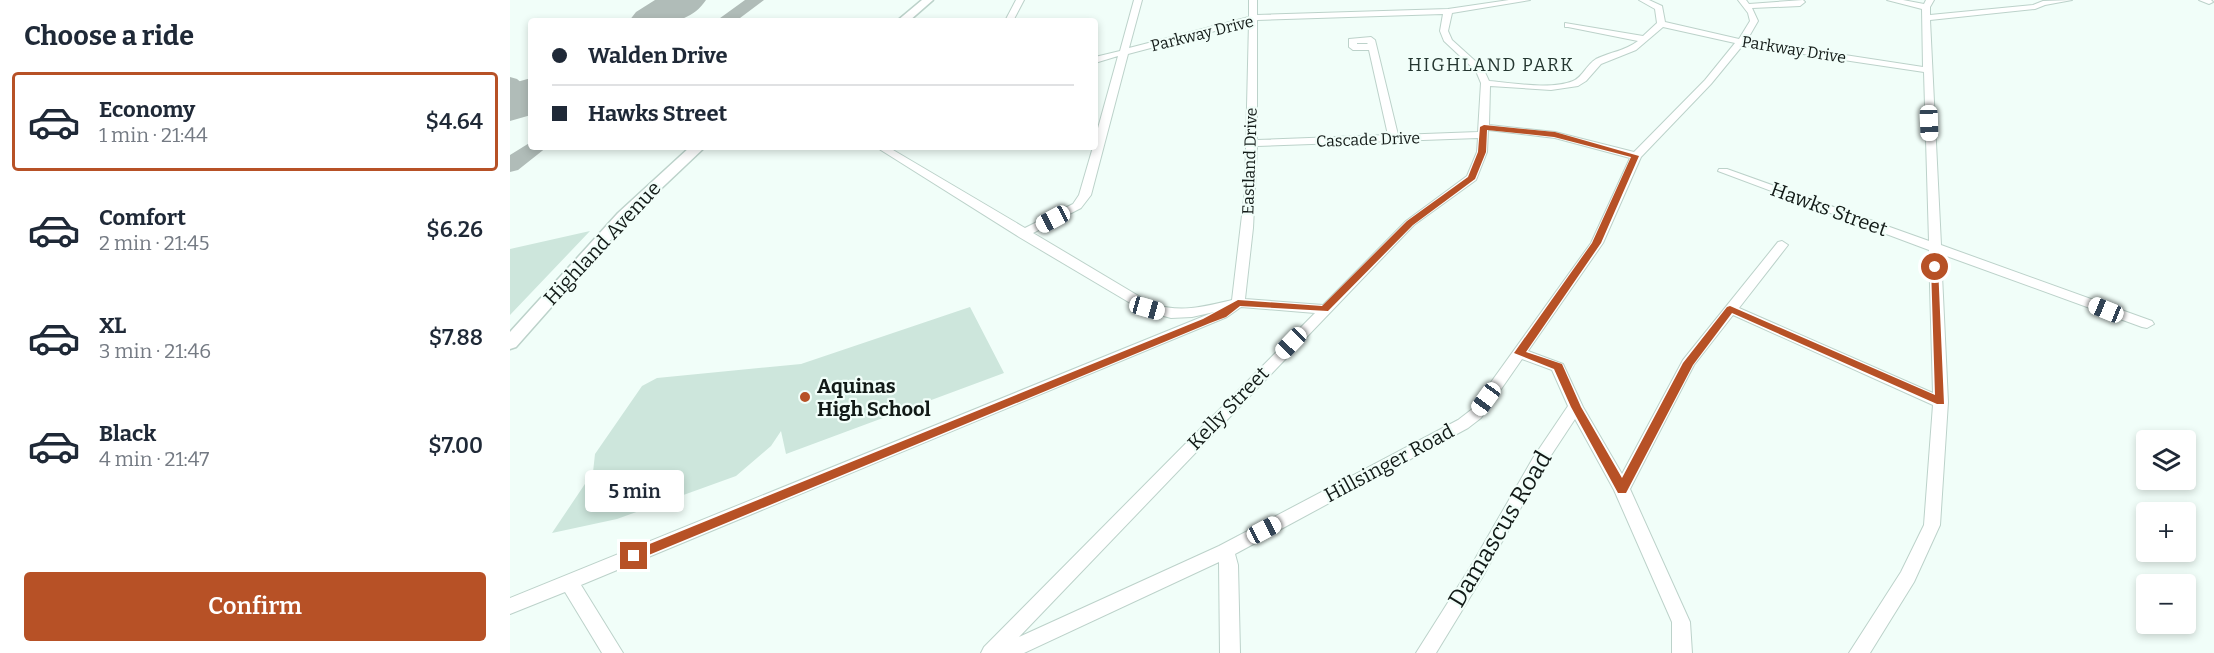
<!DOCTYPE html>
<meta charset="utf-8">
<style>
:root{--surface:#fff;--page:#f2f2f3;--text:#1f2937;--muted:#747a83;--line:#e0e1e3;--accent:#b75126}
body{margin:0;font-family:Bitter,serif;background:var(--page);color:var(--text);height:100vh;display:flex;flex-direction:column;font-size:22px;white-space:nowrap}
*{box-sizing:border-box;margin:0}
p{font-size:20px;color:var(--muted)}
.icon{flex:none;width:33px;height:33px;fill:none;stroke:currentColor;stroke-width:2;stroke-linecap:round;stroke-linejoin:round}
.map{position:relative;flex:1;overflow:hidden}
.panel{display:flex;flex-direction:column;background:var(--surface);width:510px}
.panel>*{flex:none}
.banner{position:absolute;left:18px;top:18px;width:570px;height:132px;border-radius:6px;box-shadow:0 3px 9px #0003;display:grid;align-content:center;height:132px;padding:0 24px;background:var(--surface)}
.fabs{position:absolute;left:1626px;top:430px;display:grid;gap:12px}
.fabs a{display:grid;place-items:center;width:60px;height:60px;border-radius:6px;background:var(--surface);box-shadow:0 3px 9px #0003;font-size:30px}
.end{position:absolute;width:27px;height:27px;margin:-14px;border:8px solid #b75126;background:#fff;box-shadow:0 0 0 3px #fff}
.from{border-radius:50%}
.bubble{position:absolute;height:42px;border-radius:6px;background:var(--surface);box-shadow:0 3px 9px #0003;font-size:20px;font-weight:600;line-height:42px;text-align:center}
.car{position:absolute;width:18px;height:36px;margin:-18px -9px;border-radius:8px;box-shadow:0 0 4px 2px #0007;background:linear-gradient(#fff 24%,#345 0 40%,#fff 0 76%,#345 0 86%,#fff 0)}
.banner b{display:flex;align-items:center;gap:21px;height:57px;font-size:22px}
.banner b+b{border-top:2px solid var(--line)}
.banner i{width:15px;height:15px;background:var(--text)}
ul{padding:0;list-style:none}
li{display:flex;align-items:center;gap:18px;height:99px;margin:0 12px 9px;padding:0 12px;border:3px solid transparent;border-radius:6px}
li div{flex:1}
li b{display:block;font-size:22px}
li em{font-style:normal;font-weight:600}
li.active{border-color:var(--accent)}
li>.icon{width:54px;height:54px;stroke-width:1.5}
h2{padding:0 24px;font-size:27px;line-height:72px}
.primary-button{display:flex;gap:12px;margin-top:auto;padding:12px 24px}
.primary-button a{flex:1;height:69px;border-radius:6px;background:var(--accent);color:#fff;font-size:24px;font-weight:600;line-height:69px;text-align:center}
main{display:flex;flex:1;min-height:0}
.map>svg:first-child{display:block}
.green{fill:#cde6dc}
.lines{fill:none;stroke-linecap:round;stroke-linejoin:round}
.taxiway{fill:#b0bcb8;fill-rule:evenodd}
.runway{fill:#b0bcb8;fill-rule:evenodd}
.minor-casing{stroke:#bcd2ca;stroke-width:2}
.major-casing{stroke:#bcd2ca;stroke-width:3}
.minor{fill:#fff;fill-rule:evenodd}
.major{fill:#fff;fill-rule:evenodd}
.route{fill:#b75126}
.poi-dot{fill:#b75126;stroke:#f1fef9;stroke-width:2}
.labels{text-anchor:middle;stroke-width:4.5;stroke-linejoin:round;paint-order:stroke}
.far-street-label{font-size:16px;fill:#121a17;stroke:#f1fef9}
.far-neighbourhood-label{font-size:18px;letter-spacing:1.5px;fill:#253731;stroke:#f1fef9}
.street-label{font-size:20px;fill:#121a17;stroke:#f1fef9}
.poi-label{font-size:20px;font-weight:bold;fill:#121a17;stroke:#f1fef9;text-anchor:start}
.near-street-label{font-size:24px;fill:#121a17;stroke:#f1fef9}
</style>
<main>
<section class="panel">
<h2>Choose a ride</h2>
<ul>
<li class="active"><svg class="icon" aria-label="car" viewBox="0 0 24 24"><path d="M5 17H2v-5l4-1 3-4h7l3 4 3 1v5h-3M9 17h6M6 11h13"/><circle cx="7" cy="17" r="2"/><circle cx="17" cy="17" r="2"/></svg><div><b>Economy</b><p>1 min · 21:44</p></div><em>$4.64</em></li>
<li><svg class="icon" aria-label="car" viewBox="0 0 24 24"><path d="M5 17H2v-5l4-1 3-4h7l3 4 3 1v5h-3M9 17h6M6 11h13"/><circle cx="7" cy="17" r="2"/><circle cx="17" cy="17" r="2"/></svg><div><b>Comfort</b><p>2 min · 21:45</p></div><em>$6.26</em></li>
<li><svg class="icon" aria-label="car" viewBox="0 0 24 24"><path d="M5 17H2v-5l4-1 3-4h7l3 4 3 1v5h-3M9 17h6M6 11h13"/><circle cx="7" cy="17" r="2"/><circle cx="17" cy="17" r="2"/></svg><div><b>XL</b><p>3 min · 21:46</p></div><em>$7.88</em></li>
<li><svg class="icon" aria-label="car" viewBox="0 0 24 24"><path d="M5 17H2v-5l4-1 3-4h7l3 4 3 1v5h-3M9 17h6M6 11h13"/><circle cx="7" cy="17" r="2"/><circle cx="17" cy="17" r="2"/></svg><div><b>Black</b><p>4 min · 21:47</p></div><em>$7.00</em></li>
</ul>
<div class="primary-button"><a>Confirm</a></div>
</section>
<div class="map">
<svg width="1704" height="653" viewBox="0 0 1704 653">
<rect width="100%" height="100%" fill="#f1fef9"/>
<path class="green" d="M80,231L0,315V249Z
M460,307L494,373L276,454L271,431L261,446L226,476L107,519L42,533L83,472L85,454L132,386L147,378L291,364Z"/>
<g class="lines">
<path class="taxiway" d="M235,0H254L226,21H206Z
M0,77L7,79L21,91V103L7,101L0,94Z
M21,142V147H37L8,170L0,172V155Z"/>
<path class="runway" d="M145,0H196C177,28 149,21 119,21L126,12Z
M21,78V115L0,121V84Z"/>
<defs>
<path id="minor" d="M506,0H514L503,21H495Z
M624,0H632L619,48L739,17V0H747V15L938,9L999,0H1020L942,13L938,31L942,40L973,68L979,81C1002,83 1041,90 1063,81C1073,77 1076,65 1086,59C1100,52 1115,51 1128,41L1058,27H1055V23L1133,36L1147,23L1145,9L1129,0H1139L1152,6L1155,22L1229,39L1240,21L1238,13L1228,0H1236L1239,4L1293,0L1295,2L1290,6L1242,8L1248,21L1237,40L1413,67L1412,9L1377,0H1393L1414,4L1416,0H1424L1420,7V15L1523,5L1533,1L1562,0L1535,5L1525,9L1420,20L1431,245L1642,321L1644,324L1637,328L1632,327L1431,254L1438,402L1430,525L1404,582L1360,653H1339L1391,572L1414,525L1423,405L1223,315L1184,365L1120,489L1180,622L1182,653H1162V622L1104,490L1065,419L1034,466L973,576L926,653H906L961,566L1023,458L1058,406L1042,370L1012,359L971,418L958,428L725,554L728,565L730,653H710L709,562L514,653H471L474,647L805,313L731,307L717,317L71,585L113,653H92L55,592L0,614V598L704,312L682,317L661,318L632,310L509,237L366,147H378L515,228L563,204L569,195L583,147H585V139L608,56L585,63V57L610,51ZM933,14L930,31L934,41L966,71L971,83L968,132L888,135L865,40L861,37L839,39V47L843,50H859L878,135L747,140V20ZM739,22L735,190L722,300C692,307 672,313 642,304L523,233L571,208L581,195L618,54ZM1153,27L1225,43L1195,80L1124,152L1045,132L979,125L980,86L1041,90L1068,86L1076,81L1091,64L1126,50ZM847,43H857L858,44H847ZM1233,45L1414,72L1419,241L1217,169H1209L1208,171L1419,250L1423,393L1229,308L1278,245L1272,241L1268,242L1173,360L1112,474L1073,407L1053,364L1018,351L1093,243L1131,157L1201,84ZM978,130L1045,138L1120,158L1081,243L961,410L948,420L709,546L509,637L904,225L966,180L977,152ZM968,138L967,152L957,176L896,221L813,305L735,299L743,228L747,146Z
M1689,0H1701L1703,2L1699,4Z"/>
<path id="major" d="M412,0H423L399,21H387Z
M180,147H195L119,219L6,347L0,349V332L108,213Z"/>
</defs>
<use href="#minor" class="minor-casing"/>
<use href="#major" class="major-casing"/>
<use href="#minor" class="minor"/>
<use href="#major" class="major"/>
</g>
<path class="route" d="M974,125L1045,132L1129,156L1091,243L1016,352L1052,364L1071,407L1112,478L1173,363L1217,307L1220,306L1425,395L1421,267L1428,266L1434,404H1427L1222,313L1183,365L1116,493H1108L1061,407L1044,369L1004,353L1082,243L1121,157L1044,137L977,130L976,152L965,179L903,225L818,311L730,306L716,317L700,323L129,559H120L118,556L120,552L693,319L728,300L812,306L897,221L958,177L968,152L970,127Z"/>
<circle class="poi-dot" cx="295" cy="397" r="6"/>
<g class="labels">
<g class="far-street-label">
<text transform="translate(692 33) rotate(-14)" y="6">Parkway Drive</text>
<text transform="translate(1284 49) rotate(9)" y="6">Parkway Drive</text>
<text transform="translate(858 139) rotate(-2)" y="6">Cascade Drive</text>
<text transform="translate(739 161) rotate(-88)" y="6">Eastland Drive</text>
</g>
<g class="far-neighbourhood-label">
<text x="981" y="71">HIGHLAND PARK</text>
</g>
<g class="street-label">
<text transform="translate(1319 209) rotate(20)" y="7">Hawks Street</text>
<text transform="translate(92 243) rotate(-47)" y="7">Highland Avenue</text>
<text transform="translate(718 408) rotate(-46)" y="7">Kelly Street</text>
<text transform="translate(879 463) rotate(-28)" y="7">Hillsinger Road</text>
</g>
<g class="poi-label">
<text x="307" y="393">Aquinas<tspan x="307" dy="23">High School</tspan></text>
</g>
<g class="near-street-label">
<text transform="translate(990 529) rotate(-59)" y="8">Damascus Road</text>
</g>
</g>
</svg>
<div class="fabs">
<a><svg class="icon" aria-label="layers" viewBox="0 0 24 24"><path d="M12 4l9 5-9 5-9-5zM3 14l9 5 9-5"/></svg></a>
<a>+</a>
<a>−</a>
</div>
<i class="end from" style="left:1425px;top:267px"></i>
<i class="end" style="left:124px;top:556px"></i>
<div class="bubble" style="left:75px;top:470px;width:99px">5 min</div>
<i class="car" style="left:1419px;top:123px;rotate:178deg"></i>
<i class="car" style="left:543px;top:219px;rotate:242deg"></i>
<i class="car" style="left:637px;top:308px;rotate:106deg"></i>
<i class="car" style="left:1596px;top:310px;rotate:292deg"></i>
<i class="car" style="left:781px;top:343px;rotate:224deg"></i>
<i class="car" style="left:976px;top:399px;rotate:216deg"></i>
<i class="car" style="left:754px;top:530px;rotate:62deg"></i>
<div class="banner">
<b><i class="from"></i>Walden Drive</b>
<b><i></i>Hawks Street</b>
</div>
</div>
</main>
